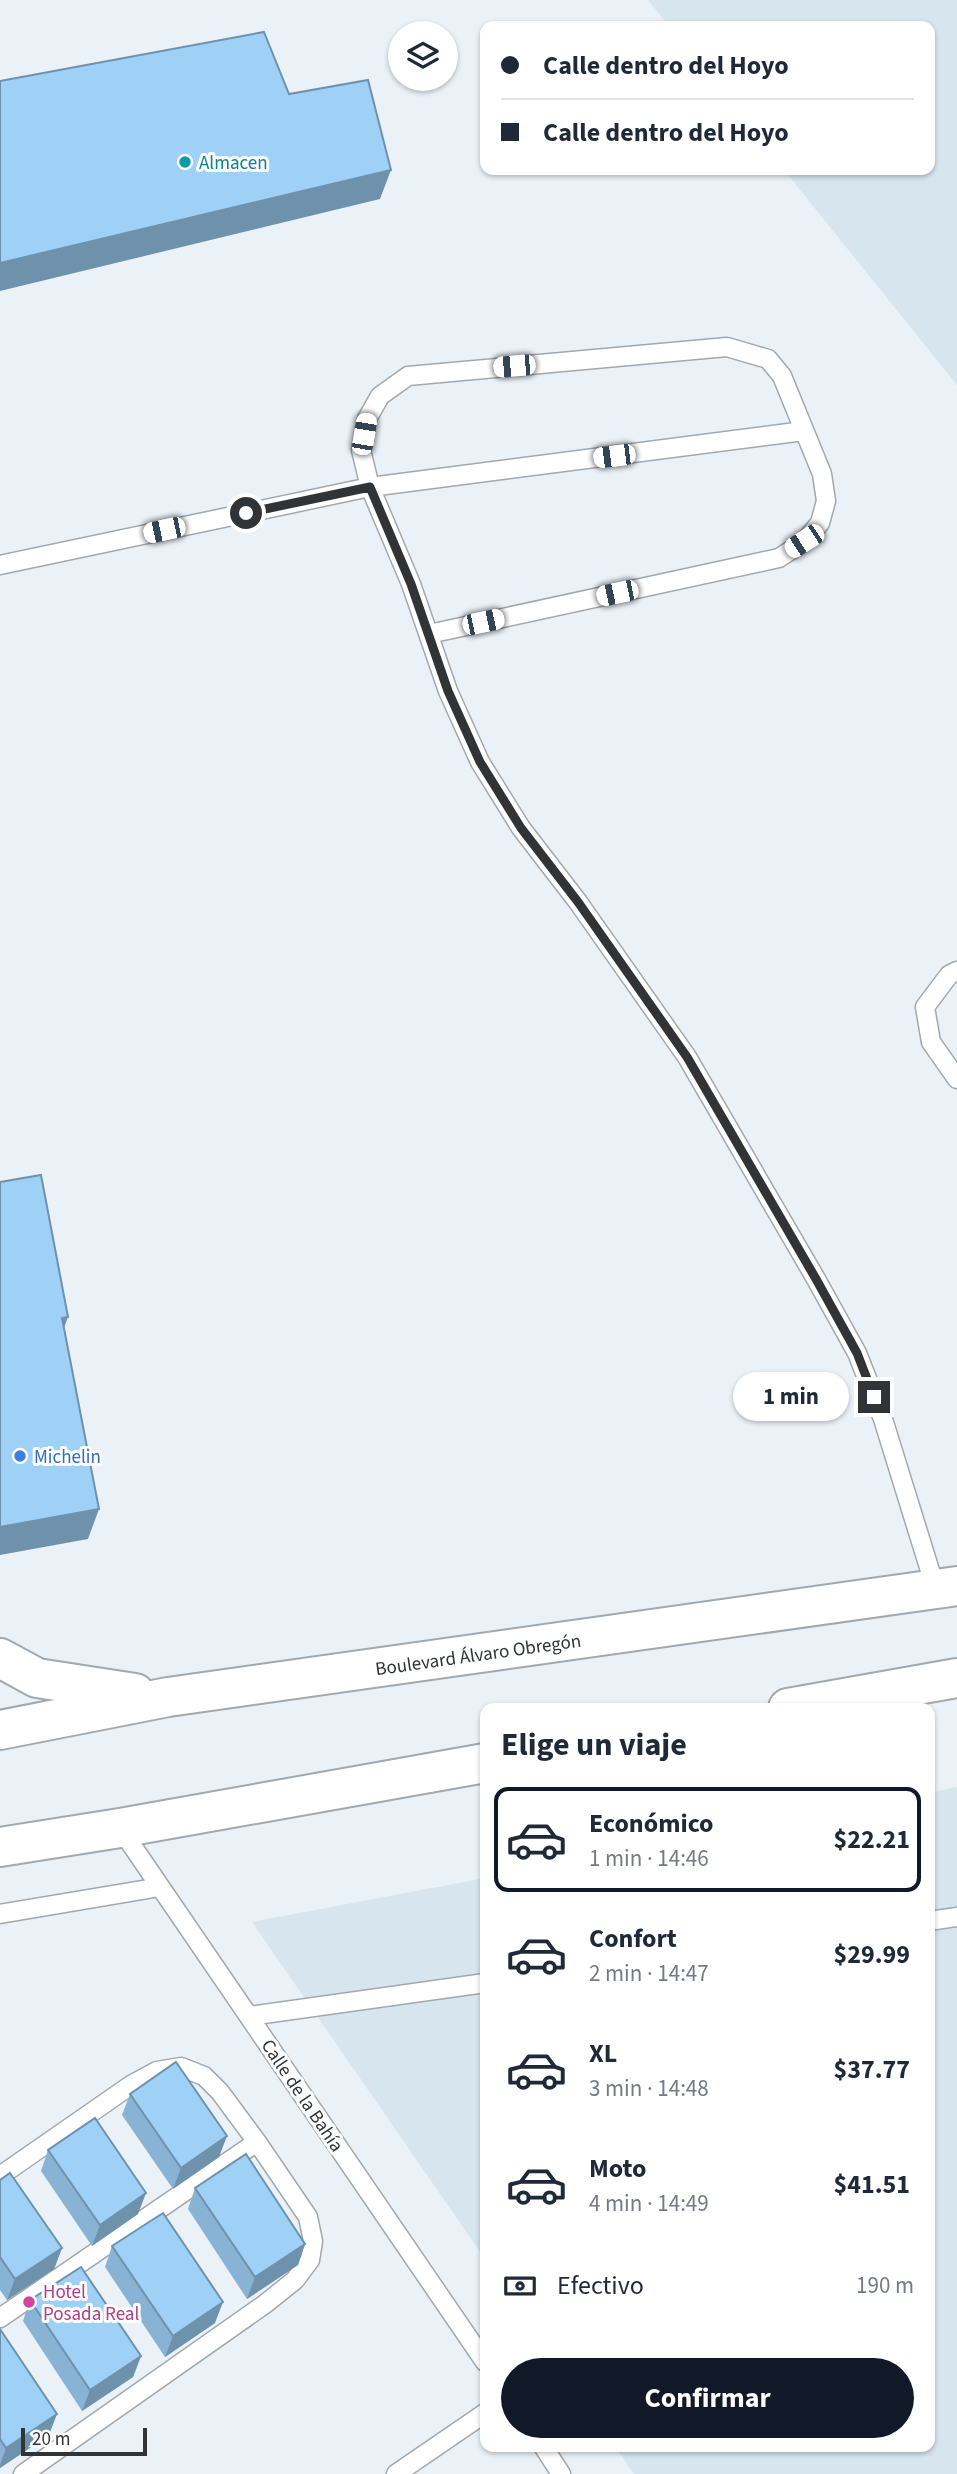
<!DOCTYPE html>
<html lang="es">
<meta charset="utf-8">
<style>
:root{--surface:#fff;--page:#f6f6f7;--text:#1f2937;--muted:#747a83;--line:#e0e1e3;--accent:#111827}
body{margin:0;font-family:"Source Sans 3",sans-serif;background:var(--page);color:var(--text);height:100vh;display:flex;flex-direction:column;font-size:26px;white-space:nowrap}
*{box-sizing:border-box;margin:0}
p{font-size:23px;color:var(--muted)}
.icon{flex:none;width:38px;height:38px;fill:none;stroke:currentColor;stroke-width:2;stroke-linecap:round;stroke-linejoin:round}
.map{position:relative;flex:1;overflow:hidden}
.sheet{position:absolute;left:480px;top:1703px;width:455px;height:749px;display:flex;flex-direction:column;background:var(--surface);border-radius:14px;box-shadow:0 2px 5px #0004}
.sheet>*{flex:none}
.top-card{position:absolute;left:480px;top:21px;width:455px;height:154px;border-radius:14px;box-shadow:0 2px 5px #0004;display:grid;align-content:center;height:154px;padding:0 21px;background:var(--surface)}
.controls{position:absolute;left:388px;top:21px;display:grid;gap:14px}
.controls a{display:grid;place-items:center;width:70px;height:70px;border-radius:50%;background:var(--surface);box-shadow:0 2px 5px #0004;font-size:35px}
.scale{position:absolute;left:21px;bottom:18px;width:126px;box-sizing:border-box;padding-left:7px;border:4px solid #313436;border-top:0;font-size:19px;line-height:24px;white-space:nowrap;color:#313436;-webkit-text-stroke:5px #fefefe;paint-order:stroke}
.end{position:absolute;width:32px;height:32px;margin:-16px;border:9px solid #313436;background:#fff;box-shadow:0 0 0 4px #fff}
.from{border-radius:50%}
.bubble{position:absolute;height:49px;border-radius:24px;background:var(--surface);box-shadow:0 2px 5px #0004;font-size:23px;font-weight:700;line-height:49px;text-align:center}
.car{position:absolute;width:21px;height:42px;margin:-21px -10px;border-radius:9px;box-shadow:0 0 5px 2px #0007;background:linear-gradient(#fff 24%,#345 0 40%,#fff 0 76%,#345 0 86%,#fff 0)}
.top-card b{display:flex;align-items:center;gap:24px;height:66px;font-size:26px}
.top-card b+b{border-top:2px solid var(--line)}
.top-card i{width:18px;height:18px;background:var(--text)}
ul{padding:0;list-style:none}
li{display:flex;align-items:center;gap:21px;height:105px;margin:0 14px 10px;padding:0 7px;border:4px solid transparent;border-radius:14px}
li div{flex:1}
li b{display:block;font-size:26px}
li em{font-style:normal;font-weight:700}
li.active{border-color:var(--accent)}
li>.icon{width:63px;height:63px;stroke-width:1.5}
h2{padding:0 21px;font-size:32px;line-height:84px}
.pay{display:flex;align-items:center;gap:18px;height:77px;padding:0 21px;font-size:26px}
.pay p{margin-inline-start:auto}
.button{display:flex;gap:14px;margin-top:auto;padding:14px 21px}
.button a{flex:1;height:80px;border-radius:42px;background:var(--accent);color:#fff;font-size:28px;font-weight:700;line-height:80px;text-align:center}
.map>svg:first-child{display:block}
.built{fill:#d7e5ef}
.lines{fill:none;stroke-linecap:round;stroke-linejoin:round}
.service-casing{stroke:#a1a8ae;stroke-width:21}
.trunk-casing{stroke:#a1a8ae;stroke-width:42}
.service{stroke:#fff;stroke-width:18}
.trunk{stroke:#fff;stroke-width:38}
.wall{fill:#89b3d4}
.shaded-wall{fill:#6f92ac}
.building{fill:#9fd0f6;stroke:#6f92ac;stroke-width:2}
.route{stroke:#313436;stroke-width:9}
.culture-dot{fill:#0f9aa8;stroke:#fefefe;stroke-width:2.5}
.shop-dot{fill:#3f7fe0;stroke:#fefefe;stroke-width:2.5}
.hotel-dot{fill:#d1479c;stroke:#fefefe;stroke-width:2.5}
.labels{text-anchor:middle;stroke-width:6;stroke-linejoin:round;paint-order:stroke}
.culture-label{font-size:19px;fill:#0d838f;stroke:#fefefe;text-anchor:start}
.shop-label{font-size:19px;fill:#366cbe;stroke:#fefefe;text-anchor:start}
.street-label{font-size:19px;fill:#313436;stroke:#fefefe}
.hotel-label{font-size:19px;fill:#b23c85;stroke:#fefefe;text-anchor:start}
</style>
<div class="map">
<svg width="957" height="2474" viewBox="0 0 957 2474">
<rect width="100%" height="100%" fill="#eaf2f8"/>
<path class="built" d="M648,0H957V385L784,170H929V26H669Z
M957,1787V2474H634L615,2447L929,2446V1793Z
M485,1878V2259L252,1922Z"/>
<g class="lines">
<defs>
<path id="service" d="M0,565L370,487L411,584L448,691L480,762L521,828L578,902L687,1057L816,1279L857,1353L883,1419L936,1590
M429,634L779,558L805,541L820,523L826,501L822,474L782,376L768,359L727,347L408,376L380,396L367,419L361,450L370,487L804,431
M957,971L949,975L925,1007L931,1042L957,1079
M120,1828L485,2362
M0,1914L160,1887
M929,1921L957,1917
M249,2016L485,1983
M0,2176L131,2085L157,2071L181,2067L204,2076L220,2092L257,2142L308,2217L313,2241L310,2260L295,2280L265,2304L23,2474
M0,2318L257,2142
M543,2446L561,2474
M396,2474L485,2413"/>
<path id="trunk" d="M0,1658L37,1678L135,1693
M788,1708L957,1678
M0,1730L168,1697L957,1586
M0,1847L120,1828L485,1763"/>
</defs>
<use href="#service" class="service-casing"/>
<use href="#trunk" class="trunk-casing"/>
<use href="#service" class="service"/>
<use href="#trunk" class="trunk"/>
</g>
<path class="wall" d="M130,2094L219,2157L173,2189L122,2115Z
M48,2150L138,2214L92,2246L41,2171Z
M0,2180L62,2248L54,2269L7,2300L0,2290Z
M195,2188L305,2244L298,2265L247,2299L188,2209Z
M112,2246L215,2323L165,2357L105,2267Z
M30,2300L141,2356L133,2377L82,2411L23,2321Z
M0,2329L49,2435L0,2468Z"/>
<path class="shaded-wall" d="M391,170L380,199L0,291V263Z
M68,1317L57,1347L62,1318Z
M99,1509L88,1539L0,1555V1527Z
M227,2136L219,2157L173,2189L181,2168Z
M146,2193L138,2214L92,2246L100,2225Z
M305,2244L298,2265L247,2299L255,2277Z
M62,2248L54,2269L7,2300L15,2279Z
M223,2302L215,2323L165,2357L173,2336Z
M141,2356L133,2377L82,2411L90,2390Z
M57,2414L49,2435L0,2468V2465L6,2448Z"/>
<path class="building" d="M264,32L289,94L368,80L391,170L0,263V81Z
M41,1175L68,1317L62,1318L99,1509L0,1527V1182Z
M176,2062L227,2136L181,2168L130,2094Z
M95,2118L146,2193L100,2225L48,2150Z
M246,2154L305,2244L255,2277L195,2188Z
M10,2173L62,2248L15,2279L0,2257V2180Z
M163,2213L223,2302L173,2336L112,2246Z
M81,2267L141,2356L90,2390L30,2300Z
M0,2329L57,2414L6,2448L0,2439Z"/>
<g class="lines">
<path class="route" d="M246,513L370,487L411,584L448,691L480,762L521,828L578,902L687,1057L816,1279L857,1353L874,1397"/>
</g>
<circle class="culture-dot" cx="185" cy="162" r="7"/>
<circle class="shop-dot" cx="20" cy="1456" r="7"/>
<circle class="hotel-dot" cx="29" cy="2302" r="7"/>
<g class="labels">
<g class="culture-label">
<text x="199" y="169">Almacen</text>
</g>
<g class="shop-label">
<text x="34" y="1463">Michelin</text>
</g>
<g class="street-label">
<text transform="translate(478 1654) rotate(-8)" y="7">Boulevard Álvaro Obregón</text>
<text transform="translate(303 2095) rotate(56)" y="7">Calle de la Bahía</text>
</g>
<g class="hotel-label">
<text x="43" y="2298">Hotel<tspan x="43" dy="22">Posada Real</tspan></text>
</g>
</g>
</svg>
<div class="controls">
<a><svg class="icon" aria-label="layers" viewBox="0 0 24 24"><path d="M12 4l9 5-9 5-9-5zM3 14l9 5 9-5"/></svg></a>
</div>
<div class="scale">20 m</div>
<i class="end from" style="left:246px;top:513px"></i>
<i class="end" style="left:874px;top:1397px"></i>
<div class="bubble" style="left:733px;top:1372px;width:116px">1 min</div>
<i class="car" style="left:514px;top:366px;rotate:265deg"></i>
<i class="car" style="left:364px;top:434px;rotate:10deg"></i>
<i class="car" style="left:614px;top:456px;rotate:263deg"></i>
<i class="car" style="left:164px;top:530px;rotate:258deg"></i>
<i class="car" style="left:804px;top:541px;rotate:237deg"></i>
<i class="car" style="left:617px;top:593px;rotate:258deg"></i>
<i class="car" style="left:483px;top:622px;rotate:78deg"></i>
<div class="top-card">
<b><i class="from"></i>Calle dentro del Hoyo</b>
<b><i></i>Calle dentro del Hoyo</b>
</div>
<section class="sheet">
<h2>Elige un viaje</h2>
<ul>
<li class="active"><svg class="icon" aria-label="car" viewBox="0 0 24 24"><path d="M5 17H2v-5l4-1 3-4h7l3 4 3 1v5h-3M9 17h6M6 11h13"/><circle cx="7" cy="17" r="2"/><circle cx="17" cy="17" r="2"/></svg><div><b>Económico</b><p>1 min · 14:46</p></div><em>$22.21</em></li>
<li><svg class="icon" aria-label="car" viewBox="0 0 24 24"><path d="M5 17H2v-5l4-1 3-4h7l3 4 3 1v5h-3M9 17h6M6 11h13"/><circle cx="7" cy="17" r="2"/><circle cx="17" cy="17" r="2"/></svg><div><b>Confort</b><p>2 min · 14:47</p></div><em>$29.99</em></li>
<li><svg class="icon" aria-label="car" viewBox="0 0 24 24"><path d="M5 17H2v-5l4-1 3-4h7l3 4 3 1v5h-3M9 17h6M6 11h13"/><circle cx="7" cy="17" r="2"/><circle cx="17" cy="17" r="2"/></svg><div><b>XL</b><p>3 min · 14:48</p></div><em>$37.77</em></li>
<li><svg class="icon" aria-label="car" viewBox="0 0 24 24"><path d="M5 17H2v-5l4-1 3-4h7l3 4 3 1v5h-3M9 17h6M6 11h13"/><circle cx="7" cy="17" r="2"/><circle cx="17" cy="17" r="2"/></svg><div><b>Moto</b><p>4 min · 14:49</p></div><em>$41.51</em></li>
</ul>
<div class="pay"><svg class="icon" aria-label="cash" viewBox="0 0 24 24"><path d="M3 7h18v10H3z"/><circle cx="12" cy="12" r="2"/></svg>Efectivo<p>190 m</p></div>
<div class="button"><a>Confirmar</a></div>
</section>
</div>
